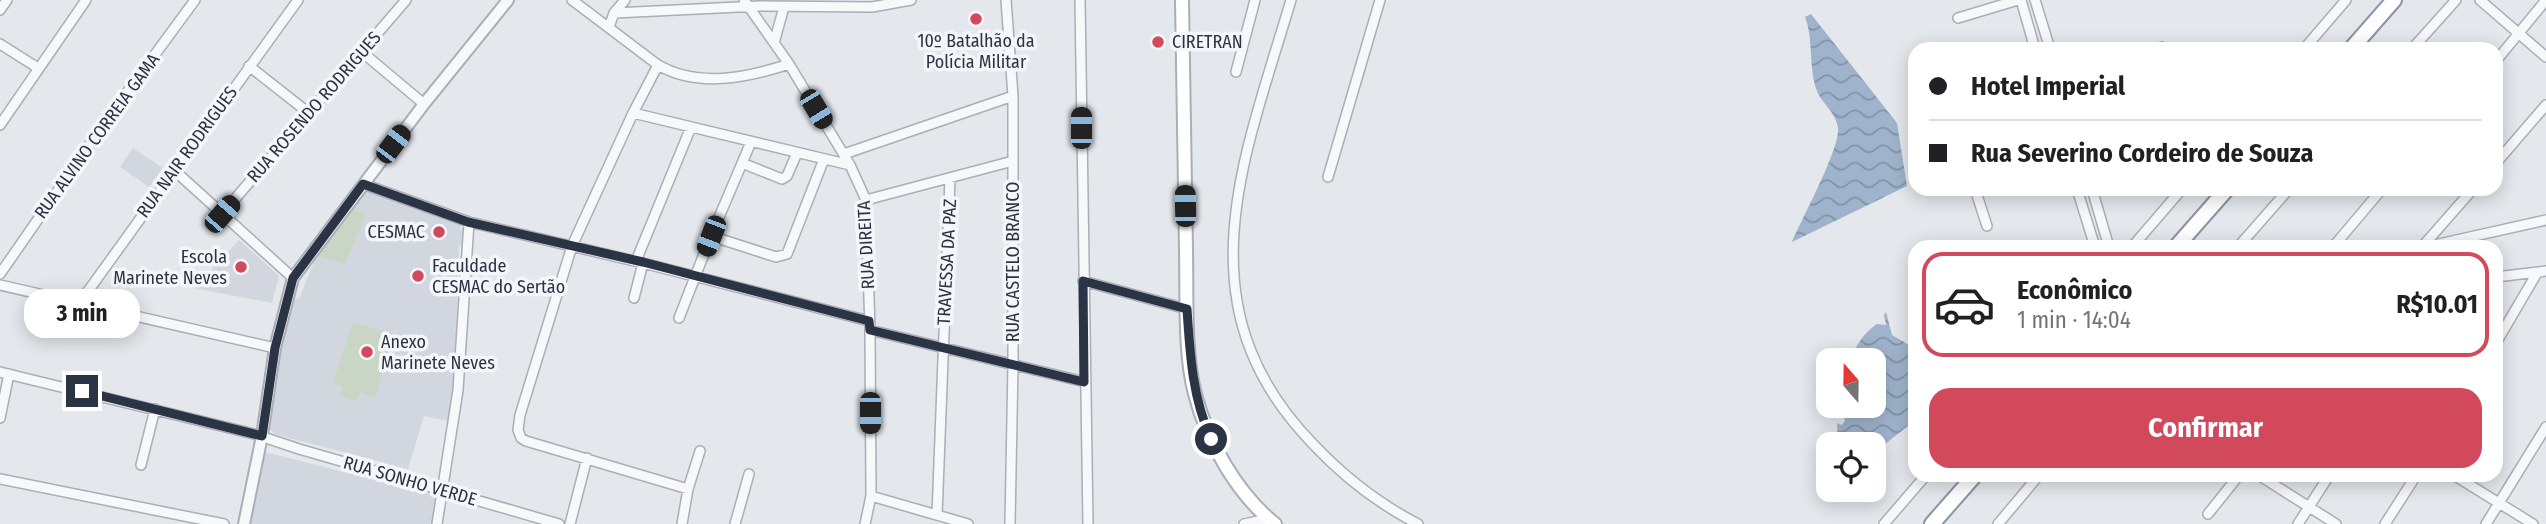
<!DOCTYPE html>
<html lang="pt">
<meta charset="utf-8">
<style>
:root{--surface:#fff;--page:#f6f6f6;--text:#202124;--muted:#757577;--line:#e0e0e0;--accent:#d1495b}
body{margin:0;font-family:"Fira Sans Condensed",sans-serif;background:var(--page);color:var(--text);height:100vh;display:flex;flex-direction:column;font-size:26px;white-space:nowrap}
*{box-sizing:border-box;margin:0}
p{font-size:23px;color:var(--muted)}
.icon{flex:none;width:38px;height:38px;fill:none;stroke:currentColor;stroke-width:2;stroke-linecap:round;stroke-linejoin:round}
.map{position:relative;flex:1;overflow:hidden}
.details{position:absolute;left:1908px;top:240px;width:595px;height:242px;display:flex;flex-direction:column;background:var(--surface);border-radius:21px;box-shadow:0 4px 18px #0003}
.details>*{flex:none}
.top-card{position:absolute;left:1908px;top:42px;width:595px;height:154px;border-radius:21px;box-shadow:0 4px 18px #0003;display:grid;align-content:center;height:154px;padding:0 21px;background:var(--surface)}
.needle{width:46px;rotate:340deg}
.buttons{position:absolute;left:1816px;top:348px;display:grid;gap:14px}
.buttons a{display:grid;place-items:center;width:70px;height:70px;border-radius:14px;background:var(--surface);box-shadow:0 4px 18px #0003;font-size:35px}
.end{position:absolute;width:32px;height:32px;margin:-16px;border:9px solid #2b3445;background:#fff;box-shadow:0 0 0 4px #fff}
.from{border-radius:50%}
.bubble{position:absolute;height:49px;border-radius:21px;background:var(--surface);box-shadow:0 4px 18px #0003;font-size:23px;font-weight:700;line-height:49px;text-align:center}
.car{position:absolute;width:21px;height:42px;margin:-21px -10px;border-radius:9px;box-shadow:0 0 5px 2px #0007;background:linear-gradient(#222 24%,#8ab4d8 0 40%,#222 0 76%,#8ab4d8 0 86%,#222 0)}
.top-card b{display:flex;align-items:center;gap:24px;height:66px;font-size:26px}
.top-card b+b{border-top:2px solid var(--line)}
.top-card i{width:18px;height:18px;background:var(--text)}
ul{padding:12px 0 0;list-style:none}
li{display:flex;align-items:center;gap:21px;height:105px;margin:0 14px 10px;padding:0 7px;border:4px solid transparent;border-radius:21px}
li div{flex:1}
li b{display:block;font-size:26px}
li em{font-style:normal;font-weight:700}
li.selected{border-color:var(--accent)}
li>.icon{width:63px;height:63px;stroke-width:1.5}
.action{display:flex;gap:14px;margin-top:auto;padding:14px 21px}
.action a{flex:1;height:80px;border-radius:21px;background:var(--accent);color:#fff;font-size:28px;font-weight:700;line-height:80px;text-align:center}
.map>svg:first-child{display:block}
.built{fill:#d2d6de}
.park{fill:#c9d6c5}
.water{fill:url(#water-waves)}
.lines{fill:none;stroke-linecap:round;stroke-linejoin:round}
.minor-casing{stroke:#a9aeb7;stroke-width:12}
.tertiary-casing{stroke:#a9aeb7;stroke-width:14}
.secondary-casing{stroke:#a9aeb7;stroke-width:16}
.trunk-casing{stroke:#8b94a3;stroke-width:18}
.minor{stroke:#f7f8fa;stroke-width:9}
.tertiary{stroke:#f7f8fa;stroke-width:10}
.secondary{stroke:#fff;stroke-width:12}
.trunk{stroke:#fff;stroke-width:14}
.route{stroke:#2b3445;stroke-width:9}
.poi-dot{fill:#d1495b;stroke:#f4f6f9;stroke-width:2.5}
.labels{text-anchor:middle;stroke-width:7;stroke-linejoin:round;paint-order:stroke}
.poi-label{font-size:18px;fill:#2b3445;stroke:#f4f6f9;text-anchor:start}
.street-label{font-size:18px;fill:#2b3445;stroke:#f4f6f9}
</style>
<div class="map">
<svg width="2546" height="524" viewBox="0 0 2546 524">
<defs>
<pattern id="water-waves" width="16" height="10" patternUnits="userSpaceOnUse" patternTransform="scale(1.75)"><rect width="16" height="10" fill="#9fb4cc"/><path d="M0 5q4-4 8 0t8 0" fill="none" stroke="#8293a7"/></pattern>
</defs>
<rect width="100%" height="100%" fill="#e4e7ec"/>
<path class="built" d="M133,148L163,168L149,187L120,167Z
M365,187L461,220L460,229L465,235L463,245H459L456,345L449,421L424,416L408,469L274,434L270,429L278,359L294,299H299L317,255Z
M239,240L279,276L272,303L194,288Z
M265,452L438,496L433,524H248Z"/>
<path class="park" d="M349,209L366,214L345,264L317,255Z
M353,322L394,335L375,397L360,392L357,401L340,396L343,387L333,383Z"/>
<path class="water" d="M1811,14L1897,123L1907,186L1792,242C1802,218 1840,149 1838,128C1836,112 1822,104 1817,91C1808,67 1814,40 1805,17Z
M1886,312L1892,335L1909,345L1910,352L1914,353V421L1874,453V444H1838L1837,423L1842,425L1845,421L1841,406H1874V360H1850C1857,344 1863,334 1877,324L1886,325L1884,315Z"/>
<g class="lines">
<defs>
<path id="minor" d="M572,0L658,65C698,88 747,78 789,64
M744,0L789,64L850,165L866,200L870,330L871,496L865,524
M1006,0L1013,96V365L1010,524
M1080,0L1088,524
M1291,0C1244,159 1179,306 1313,444C1344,477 1377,503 1418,524
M2021,0L2035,49
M2035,0L2050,49
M2480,0L2546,57
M0,10L7,0
M614,13L759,6L872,7L911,0
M1958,18L2018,0
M609,27L614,13L625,0
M774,43L784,7
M0,44L38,68
M2157,49L2162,47
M2304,49L2346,0
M2412,49L2456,0
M362,52L424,104
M2496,61L2546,0
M658,65L633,113L572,246L520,415L518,430L521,438L526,441L688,489
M249,66L310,114
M1236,72L1255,0
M633,113L850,165
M0,125L86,0
M844,154L1013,96
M742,163L782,179L787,176L797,153
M2496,163L2546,105
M174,170L293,278
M1328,177L1380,0
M363,184L469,222L643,263L869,321
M1975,189L1987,226
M2077,189L2095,247
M2092,189L2109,247
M866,200L1013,161
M222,214L406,0
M711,236L776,257L787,254L824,159
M2424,245L2430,246L2546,220
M2132,247L2182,189
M2238,247L2289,189
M2333,247L2382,189
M2422,247L2473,189
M636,261L691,127
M0,274L109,117L195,0
M2496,277L2546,271
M1083,281L1187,309
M0,285L275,348
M634,298L643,263
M78,305L298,0
M679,318L711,236L751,142
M870,330L1085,382
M2496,343L2537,273
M0,372L254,434L299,449L559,524
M0,418L9,374
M141,465L155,409
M2257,474L2336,524
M2452,474L2533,524
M0,479L224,524
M871,496L968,524
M2208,514L2240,474
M937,515L950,178
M437,524L458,390L469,222
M570,524L587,458
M682,524L688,489L700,451
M735,524L749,474
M1244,524L1268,519
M1884,524L1927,474
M1998,524L2040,474
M2298,524L2330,474
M2385,524L2417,474
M2486,524L2546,427"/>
<path id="tertiary" d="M244,524L262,436L275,348L293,278L424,104L508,0"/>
<path id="secondary" d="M1182,0C1183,84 1185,167 1186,251C1187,293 1184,354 1195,394C1207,441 1237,494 1275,524"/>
<path id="trunk" d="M2351,49L2394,0
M2176,247L2227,189
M1932,524L1976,474"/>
</defs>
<use href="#minor" class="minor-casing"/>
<use href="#tertiary" class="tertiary-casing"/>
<use href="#secondary" class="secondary-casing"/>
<use href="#trunk" class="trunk-casing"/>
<use href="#minor" class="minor"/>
<use href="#tertiary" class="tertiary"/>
<use href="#secondary" class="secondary"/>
<use href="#trunk" class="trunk"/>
</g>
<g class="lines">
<path class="route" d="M82,391L262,436L275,348L293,278L363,184L468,222L643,262L869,321L870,330L1084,382L1083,281L1187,309C1190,354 1192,396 1211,439"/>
</g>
<g class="poi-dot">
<circle cx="976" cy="19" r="7"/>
<circle cx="1158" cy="42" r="7"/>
<circle cx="439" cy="232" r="7"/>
<circle cx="241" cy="267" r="7"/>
<circle cx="418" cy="276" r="7"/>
<circle cx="367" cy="352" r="7"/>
</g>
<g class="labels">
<g class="poi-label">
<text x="976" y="47" text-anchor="middle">10º Batalhão da<tspan x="976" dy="21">Polícia Militar</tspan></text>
<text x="1172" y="48">CIRETRAN</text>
<text x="425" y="238" text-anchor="end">CESMAC</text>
<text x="227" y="263" text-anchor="end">Escola<tspan x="227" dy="21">Marinete Neves</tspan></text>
<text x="432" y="272">Faculdade<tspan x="432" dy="21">CESMAC do Sertão</tspan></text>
<text x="381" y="348">Anexo<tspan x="381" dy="21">Marinete Neves</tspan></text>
</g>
<g class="street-label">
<text transform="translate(314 107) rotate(-49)" y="6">RUA ROSENDO RODRIGUES</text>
<text transform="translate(97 136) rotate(-54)" y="6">RUA ALVINO CORREIA GAMA</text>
<text transform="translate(187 152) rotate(-54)" y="6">RUA NAIR RODRIGUES</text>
<text transform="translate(866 245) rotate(-93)" y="6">RUA DIREITA</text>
<text transform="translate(947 262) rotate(-87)" y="6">TRAVESSA DA PAZ</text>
<text transform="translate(1013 262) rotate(-90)" y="6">RUA CASTELO BRANCO</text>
<text transform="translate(410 481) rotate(16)" y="6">RUA SONHO VERDE</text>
</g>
</g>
</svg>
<div class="buttons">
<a><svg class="needle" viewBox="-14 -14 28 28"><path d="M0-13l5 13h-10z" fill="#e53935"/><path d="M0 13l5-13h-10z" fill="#757577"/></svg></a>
<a><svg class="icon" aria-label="locate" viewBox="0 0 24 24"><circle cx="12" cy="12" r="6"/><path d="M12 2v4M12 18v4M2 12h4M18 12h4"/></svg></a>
</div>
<i class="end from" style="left:1211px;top:439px"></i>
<i class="end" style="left:82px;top:391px"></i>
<div class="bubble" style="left:24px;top:289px;width:116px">3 min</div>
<i class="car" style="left:816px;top:109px;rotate:149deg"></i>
<i class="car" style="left:1081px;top:128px;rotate:0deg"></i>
<i class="car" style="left:393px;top:144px;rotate:37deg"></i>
<i class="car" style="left:1185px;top:206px;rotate:359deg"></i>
<i class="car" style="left:222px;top:214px;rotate:41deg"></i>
<i class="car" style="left:711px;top:236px;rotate:201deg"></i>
<i class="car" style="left:870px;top:413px;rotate:180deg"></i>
<div class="top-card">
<b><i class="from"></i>Hotel Imperial</b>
<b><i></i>Rua Severino Cordeiro de Souza</b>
</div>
<section class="details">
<ul>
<li class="selected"><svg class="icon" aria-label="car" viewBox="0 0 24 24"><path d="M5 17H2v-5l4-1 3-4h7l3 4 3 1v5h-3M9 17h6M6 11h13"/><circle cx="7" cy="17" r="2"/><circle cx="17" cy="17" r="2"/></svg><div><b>Econômico</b><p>1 min · 14:04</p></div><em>R$10.01</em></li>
</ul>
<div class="action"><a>Confirmar</a></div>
</section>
</div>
